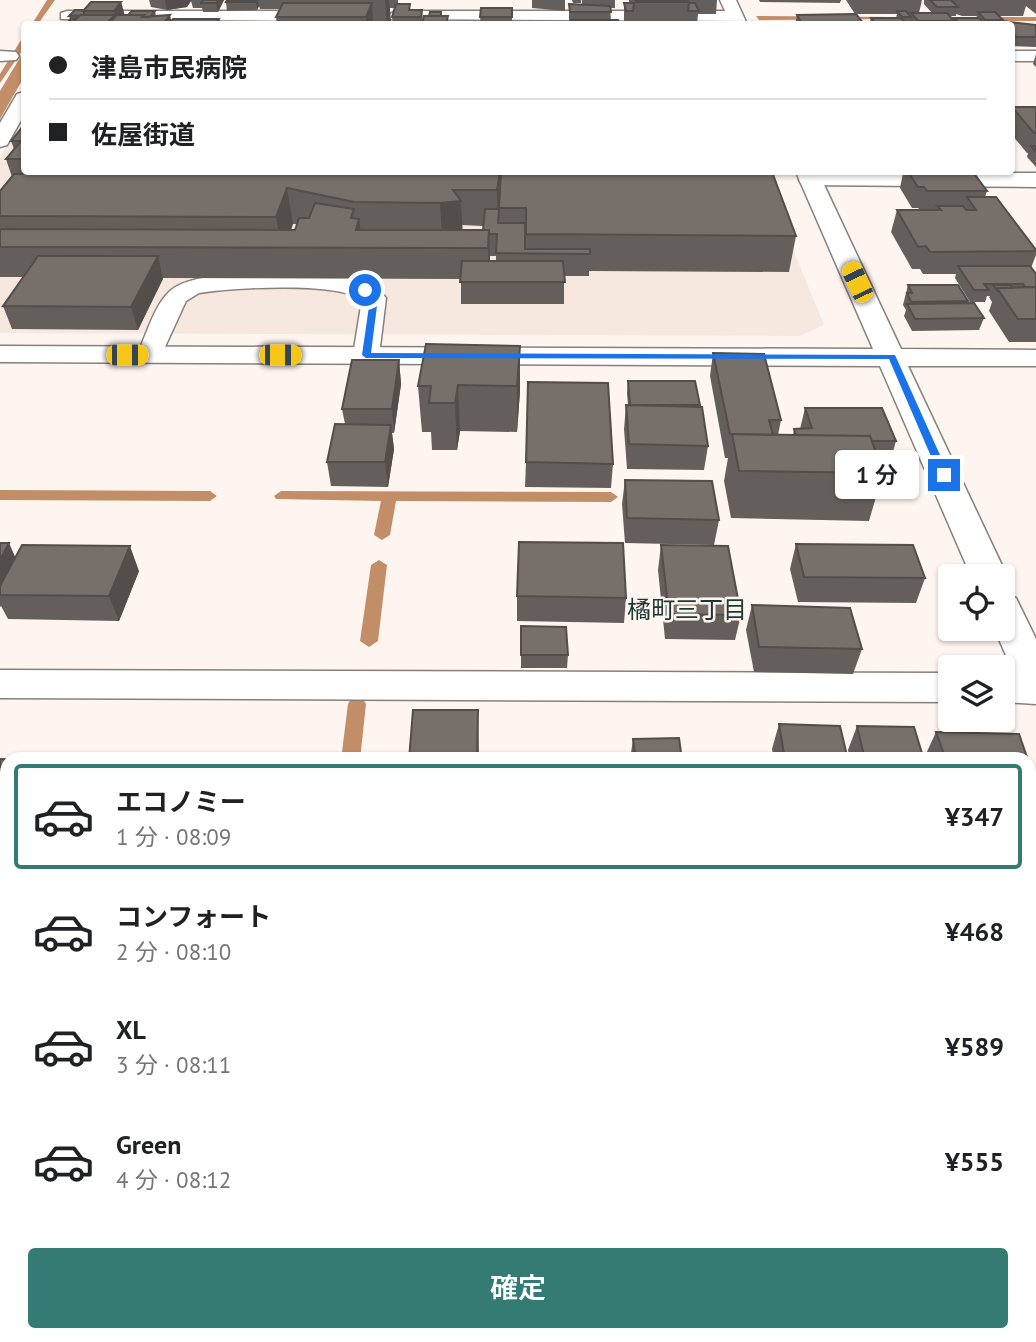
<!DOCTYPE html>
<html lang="ja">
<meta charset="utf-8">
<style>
:root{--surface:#fff;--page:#f2f2f2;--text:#202124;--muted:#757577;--line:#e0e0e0;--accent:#347b73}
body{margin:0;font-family:"PT Sans","Noto Sans JP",sans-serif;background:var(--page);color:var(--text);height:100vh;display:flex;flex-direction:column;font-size:26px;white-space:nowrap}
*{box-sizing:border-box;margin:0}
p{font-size:23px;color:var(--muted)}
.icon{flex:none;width:38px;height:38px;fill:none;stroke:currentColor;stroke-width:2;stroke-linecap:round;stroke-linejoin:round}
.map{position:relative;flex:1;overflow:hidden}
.side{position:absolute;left:0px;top:752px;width:1036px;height:590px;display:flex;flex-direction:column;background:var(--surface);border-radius:21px 21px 0 0;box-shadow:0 2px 5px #0004}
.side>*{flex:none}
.banner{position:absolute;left:21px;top:21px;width:994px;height:154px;border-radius:7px;box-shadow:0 2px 5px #0004;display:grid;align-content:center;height:154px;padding:0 28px;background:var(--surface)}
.controls{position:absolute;left:938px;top:564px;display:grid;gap:14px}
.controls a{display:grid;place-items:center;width:77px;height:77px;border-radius:7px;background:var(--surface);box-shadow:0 2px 5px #0004;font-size:35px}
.end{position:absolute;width:32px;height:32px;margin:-16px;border:9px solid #1a73e8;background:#fff;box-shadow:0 0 0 4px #fff}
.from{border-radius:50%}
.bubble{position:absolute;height:49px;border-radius:7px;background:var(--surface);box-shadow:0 2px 5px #0004;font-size:23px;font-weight:600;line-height:49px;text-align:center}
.car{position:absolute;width:21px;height:42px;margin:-21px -10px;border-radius:9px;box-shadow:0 0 5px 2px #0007;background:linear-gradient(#f5c518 24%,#345 0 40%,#f5c518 0 76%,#345 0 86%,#f5c518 0)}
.banner b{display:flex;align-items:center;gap:24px;height:66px;font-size:26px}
.banner b+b{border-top:2px solid var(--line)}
.banner i{width:18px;height:18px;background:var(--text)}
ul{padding:12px 0 0;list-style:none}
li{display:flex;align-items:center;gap:21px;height:105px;margin:0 14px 10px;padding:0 14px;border:4px solid transparent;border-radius:7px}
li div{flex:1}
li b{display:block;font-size:26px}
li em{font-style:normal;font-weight:600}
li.selected{border-color:var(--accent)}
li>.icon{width:63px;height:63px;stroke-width:1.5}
.cta{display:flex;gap:14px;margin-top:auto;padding:14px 28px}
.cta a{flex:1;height:80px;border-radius:7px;background:var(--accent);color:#fff;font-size:28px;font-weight:600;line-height:80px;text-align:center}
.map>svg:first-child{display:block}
.built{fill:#f6e8de}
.water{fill:#c28e68}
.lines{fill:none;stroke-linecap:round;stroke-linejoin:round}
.stream{fill:#c28e68;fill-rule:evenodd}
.lane-casing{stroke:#87807a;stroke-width:3}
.street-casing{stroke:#87807a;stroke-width:3}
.secondary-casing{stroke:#87807a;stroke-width:3}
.lane{fill:#fff;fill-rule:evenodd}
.street{fill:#fff;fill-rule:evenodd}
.secondary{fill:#fff;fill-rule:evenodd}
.wall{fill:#655f5b;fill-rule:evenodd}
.shaded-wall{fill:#534e4a}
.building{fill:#766f6a;stroke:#534e4a;stroke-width:2}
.route{fill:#1a73e8}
.labels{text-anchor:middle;stroke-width:5;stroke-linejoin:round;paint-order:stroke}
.neighbourhood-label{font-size:24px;fill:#183935;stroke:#fef5f0}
</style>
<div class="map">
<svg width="1036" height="1342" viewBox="0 0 1036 1342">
<rect width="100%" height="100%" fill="#fef5f0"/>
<path class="built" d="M24,113V172H781L776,176H763L824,325L800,336L0,333V158Z"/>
<path class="water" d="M24,51V77L0,119V91Z"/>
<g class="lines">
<path class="stream" d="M47,0H55L38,24H32Z
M756,16L893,17L897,19L759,20Z
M925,17H1036V21H928Z
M21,40H24V48L0,83V74Z
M0,490L210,491L217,496L210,501L0,500Z
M281,491L611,492L618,497L611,502L396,501L390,535L382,540L374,535L381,501L276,499L274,496Z
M379,560L387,565L378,641L369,647L360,641L371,565Z
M357,697L363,699L366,704L360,760H341L348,704L351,699Z
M254,1335H282L281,1342H253Z"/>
<defs>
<path id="lane" d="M298,275C326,276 367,271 386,298L379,355L375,360H357L353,355L362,300C337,281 232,288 199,293L186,301L159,360H141L137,355C146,336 154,306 169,292C193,269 266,275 298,275Z"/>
<path id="street" d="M67,11H327L335,16L327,21L61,19V13Z
M395,11H735L743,16L735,21L389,19L387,16Z
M0,51L16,52L19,56L16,60L0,61Z
M1012,51H1036V61H1012Z
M24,92V115L7,145L0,147V123L17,94Z
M810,173H1036V187L802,185L799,180Z
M0,670L950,673V702L0,698Z
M1003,674H1036V704L1003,702Z"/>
<path id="secondary" d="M720,0H736L747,24H731Z
M796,172H818L901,349L1036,350V366H908L1007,576L1003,582V576H971L880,366L0,362V346L873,349Z
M1003,594L1016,598L1036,639V696L1022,692L994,628H1003Z"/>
</defs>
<use href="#lane" class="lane-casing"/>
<use href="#street" class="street-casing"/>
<use href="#secondary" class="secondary-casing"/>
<use href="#lane" class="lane"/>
<use href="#street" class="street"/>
<use href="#secondary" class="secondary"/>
</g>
<path class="wall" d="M149,0H224L218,12H203L202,8H193L191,1L187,7L167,10L151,7Z
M227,0H398V4H410V10H422L423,21L429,16L441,12V16L448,24H277L276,17L280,9H260L259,6L257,10L227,11L226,2ZM390,8H395L392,17L393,24H390Z
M532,0H565V11L532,8Z
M572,0H581V3H573Z
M582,0H615V8H610L611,20L620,24H569V4H582Z
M629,0H717L716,14H698L697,24H624V3H629Z
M759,0H841L840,3L760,2Z
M846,0H922L919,13H932L924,4V0H1036V14L1026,6L1023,16H999L1003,20L1002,22L1036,25V47L1013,46L1012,44V24H911L910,23L909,24H869L871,18H896L897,14H855ZM956,14L962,16H977L976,18H954V20L950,16H956Z
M121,2L124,14L127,15L155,11L156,16L171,21L219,19L220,24H66L70,20L69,16L84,10Z
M481,8H512V24L480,23Z
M797,15L864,24H795Z
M1036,54V67L1033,64Z
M1012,107H1036V167L1027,157L1028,153H1027L1012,135Z
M24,125V172H772L796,236L789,272L589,271V276H564V304H461V279L163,278L138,330L12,329L3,306L24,277H0V191L12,177L6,159L14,149L11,141ZM293,224H297L295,230H291ZM462,225L483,226V230H462ZM490,256H496V261H490Z
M878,172H973L987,191L985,197L1036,250V255L1031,268L1036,274V342H1009L989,311L992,302L989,297L990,296H987L985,302H970L955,278L956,274H923L920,269H912L891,232L897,210H920L918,208H912L900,188L903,173H878Z
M908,285L968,301V303L984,318L979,330L912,331L904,316L906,310L903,305Z
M520,346V391L517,432L460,431L457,450H432L431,432H422L418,386Z
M713,353L781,420L778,435H793L794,429H800L805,408L896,441L889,466H881L883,473L869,521L731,518L724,481L728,458H725L710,376Z
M399,360L401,384L394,433H392L394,449L388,487L331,486L327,462L345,424L342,409Z
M628,381L700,405L708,446L704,470L627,469L624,429L626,405H628L627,393Z
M526,462L613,464L611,488L525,487Z
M625,480L719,520L714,545L625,543L622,504Z
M0,543L15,557L139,571L119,621L8,619L1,606L0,607Z
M796,544L925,578L916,603L798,602L790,569Z
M661,545L741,615L735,640L665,639L658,570Z
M517,596L626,598L624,623L517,621Z
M752,605L862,649L853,674L754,672L746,630Z
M521,626L568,655L567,668H521Z
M779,724L848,760H774L772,749Z
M857,726L924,760H850L848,750Z
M936,732L1028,760H926L925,756Z
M633,739L682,760H630Z
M0,759L7,760V831L0,830Z
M1029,761L1035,776L1029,785Z
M1029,921L1036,931V1023H1029Z
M0,924H7V1098L0,1091Z
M1029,1048H1036V1158H1029Z
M1036,1172V1255H1029V1173Z
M1034,1260H1036V1342H1034L1029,1324V1263Z"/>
<path class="shaded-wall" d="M165,0H191V1L187,7L167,10Z
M219,0H224L220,8Z
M219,0L220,8L218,12L216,3Z
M256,0H258L259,6L257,10Z
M385,0H389L391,21L390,24H387Z
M121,2L125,16L117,22L114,11Z
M372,3L373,24H367L366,17Z
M170,15L172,24H163Z
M500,172H501L498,244L497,190Z
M287,188L293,224L284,247H281L276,217Z
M461,201L463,236L442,239L440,203Z
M359,219L363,248L356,230Z
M489,230L490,260L489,279L488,248Z
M158,256L163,279L138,330L131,307Z
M520,346V391L517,432V386Z
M399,360L401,384L394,433L392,409Z
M458,385L460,431L457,450L455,403Z
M391,425L394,449L388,487L385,462Z
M9,543L20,568L0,595V560Z
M130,546L139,571L119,621L109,596Z
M478,710L479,760H477Z
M0,871L4,877L0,886Z"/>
<path class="building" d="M203,0H218L216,3H201Z
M227,0H256L255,2H226Z
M636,0H688L689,2H636Z
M930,0H951L958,7H937Z
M91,2H121L114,11H83Z
M283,3H372L366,17H276Z
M624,3H634L633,11H626Z
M689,3H695L699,11H688Z
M396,4H410L409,10H422L421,17H392Z
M569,4L610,6L611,12H570Z
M481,8H512V17H480Z
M75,10H84V15L69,16Z
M132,11H155L150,17H144V15H128Z
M897,11H906L911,17H902Z
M430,12H441V16H429Z
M978,12H995L1003,20H985Z
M911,13H947L954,21H918Z
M856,14L864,24H802L797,15Z
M80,15H115L106,24H71Z
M117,15H144L142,17L170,15L163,24H108Z
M424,16H448L446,24H422Z
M871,18H901L907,24H876Z
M954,18H979L986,24H961Z
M71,19H76L71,24H66Z
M173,19H219L216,24H169Z
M571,20H618L620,24H572Z
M1001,21L1036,25V37H1016L1012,32V24H1004Z
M512,22V24H479V23Z
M420,23V24H388Z
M1012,107H1036V133H1034Z
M24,125V159H6L21,141H11Z
M1031,146H1036V152Z
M24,171V172H500L497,190H453L461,201L440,203L354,202L287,188L276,217L0,216V191L14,174H22Z
M501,172H772L796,236L526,234V208H499Z
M908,172H973L987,191H927L924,187H918Z
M967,197H996L1036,250V251L930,252L926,246L918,247L897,210H941L937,206H963L966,210H976Z
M315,203L354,209L351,218L359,219L356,230H489L488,248L0,247V229L295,230L299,218H309Z
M485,209H499L498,223H525V249H590V254L496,253L497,234H489V230H483Z
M38,256H158L131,307L3,306Z
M462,261H563L565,282H460Z
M958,266H1030L1036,274V287H1025L1023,284H984L989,290H974Z
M908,285H958L968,301L911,302L907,293H912Z
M993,285H1011L1012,288H997V290Z
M1036,287V319H1018L997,288Z
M974,303L984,318L915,319L907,304Z
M426,344L520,346L517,386L458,385L455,403H429L431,386H418Z
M713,353L764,354L781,420H769L773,435L730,434Z
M352,360H399L392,409H342Z
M628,381H695L700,405H630Z
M528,382L608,383L613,464L526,462Z
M626,405L702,407L708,446L629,444Z
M805,408H882L896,441H872L870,436L796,435L794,429L812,428Z
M335,424L391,425L385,462H327Z
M732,434L870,436L883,473L739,471Z
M625,480L712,481L719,520L627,518Z
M519,542L623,543L626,598L517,596Z
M0,543H9L0,560Z
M796,544L913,545L925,578L804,577Z
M22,545L130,546L109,596L0,595V586Z
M661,545L728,546L741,615L669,614Z
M752,605L850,608L862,649L759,647Z
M521,626L566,627L568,655H521Z
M413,710H478L477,760H409Z
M779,724L840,726L848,760H785Z
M857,726L914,727L924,760H865Z
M936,732L1019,734L1028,760H946Z
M679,738L682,760H636L633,739Z
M165,754H192L190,760H163Z
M0,759L30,760H7V807H0Z
M1029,761L1035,776L1029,775Z
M1029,921H1032L1036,931V1002H1029Z
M0,924H7V991H0Z
M7,1001V1072H0V1021Z
M1029,1048H1036V1141H1029Z
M1036,1172V1240H1029V1173Z"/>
<path class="route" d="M362,288H368L378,298L371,353L895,355L949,475L944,478L939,475L889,359L366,358L362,355L370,299Z"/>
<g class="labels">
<g class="neighbourhood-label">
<text x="687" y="618">橘町三丁目</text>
</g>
</g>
</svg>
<div class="controls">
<a><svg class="icon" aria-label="locate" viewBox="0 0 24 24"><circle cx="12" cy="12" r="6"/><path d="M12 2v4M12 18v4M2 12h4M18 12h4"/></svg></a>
<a><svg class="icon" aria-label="layers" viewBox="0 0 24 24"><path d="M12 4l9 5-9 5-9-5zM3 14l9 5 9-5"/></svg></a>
</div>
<i class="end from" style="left:365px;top:290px"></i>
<i class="end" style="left:944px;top:475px"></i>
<div class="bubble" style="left:835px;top:450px;width:84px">1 分</div>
<i class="car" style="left:857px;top:282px;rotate:335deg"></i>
<i class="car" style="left:127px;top:355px;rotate:90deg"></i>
<i class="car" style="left:280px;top:355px;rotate:90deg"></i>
<div class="banner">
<b><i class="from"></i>津島市民病院</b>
<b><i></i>佐屋街道</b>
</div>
<section class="side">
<ul>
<li class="selected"><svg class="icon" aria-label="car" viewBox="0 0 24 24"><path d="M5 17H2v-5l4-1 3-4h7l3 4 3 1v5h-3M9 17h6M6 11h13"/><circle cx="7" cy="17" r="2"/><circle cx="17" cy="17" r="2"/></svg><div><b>エコノミー</b><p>1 分 · 08:09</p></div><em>¥347</em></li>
<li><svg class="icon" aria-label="car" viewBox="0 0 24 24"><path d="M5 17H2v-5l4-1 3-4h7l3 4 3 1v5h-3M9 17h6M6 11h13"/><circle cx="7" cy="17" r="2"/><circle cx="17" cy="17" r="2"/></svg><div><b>コンフォート</b><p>2 分 · 08:10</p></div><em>¥468</em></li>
<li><svg class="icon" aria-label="car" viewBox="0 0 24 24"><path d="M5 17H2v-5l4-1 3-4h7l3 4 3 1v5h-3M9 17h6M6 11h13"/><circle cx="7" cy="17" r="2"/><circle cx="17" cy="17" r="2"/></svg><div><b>XL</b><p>3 分 · 08:11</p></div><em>¥589</em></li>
<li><svg class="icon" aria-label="car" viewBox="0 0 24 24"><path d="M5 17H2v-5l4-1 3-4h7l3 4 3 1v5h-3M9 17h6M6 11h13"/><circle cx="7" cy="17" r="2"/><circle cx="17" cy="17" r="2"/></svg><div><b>Green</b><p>4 分 · 08:12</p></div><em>¥555</em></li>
</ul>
<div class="cta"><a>確定</a></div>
</section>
</div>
